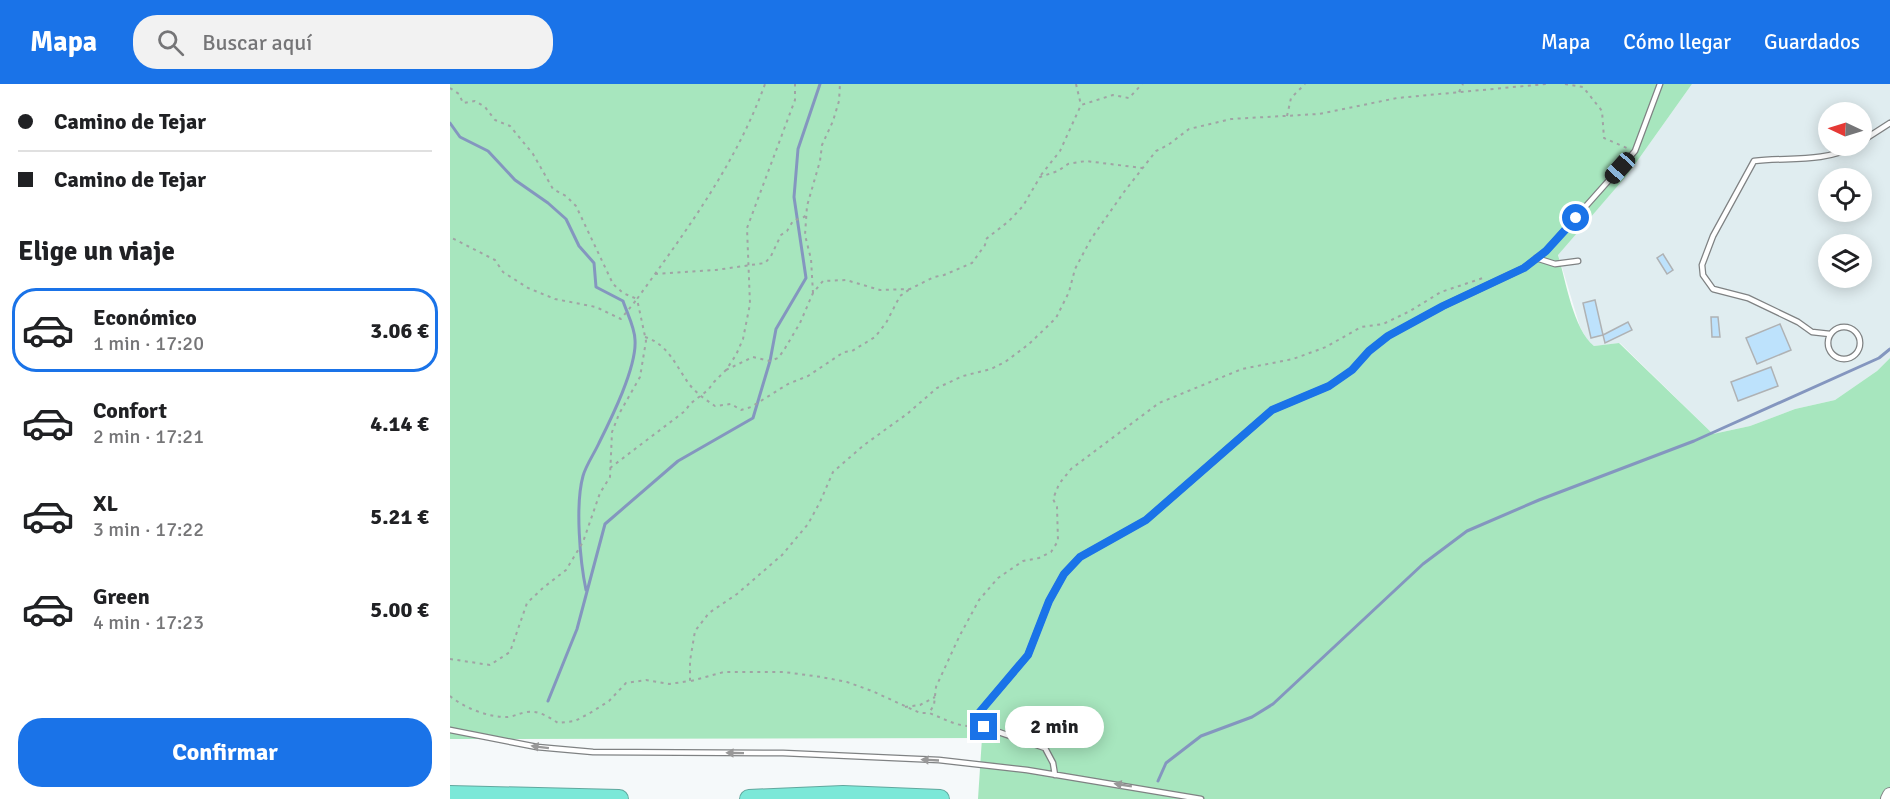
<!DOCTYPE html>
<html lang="es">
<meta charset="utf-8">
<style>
:root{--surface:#fff;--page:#f2f2f2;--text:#202124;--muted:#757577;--line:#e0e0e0;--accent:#1a73e8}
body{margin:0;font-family:Signika,sans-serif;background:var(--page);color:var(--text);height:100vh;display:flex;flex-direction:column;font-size:22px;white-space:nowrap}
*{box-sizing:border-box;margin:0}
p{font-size:20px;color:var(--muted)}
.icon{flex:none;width:33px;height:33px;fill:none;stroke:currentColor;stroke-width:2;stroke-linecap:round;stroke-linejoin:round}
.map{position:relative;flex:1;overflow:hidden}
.details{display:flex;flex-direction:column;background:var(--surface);width:450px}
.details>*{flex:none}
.guide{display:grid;align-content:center;height:132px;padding:0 18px;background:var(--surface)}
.needle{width:39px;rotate:274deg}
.controls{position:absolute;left:1368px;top:18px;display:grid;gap:12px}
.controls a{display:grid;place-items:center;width:54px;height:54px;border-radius:50%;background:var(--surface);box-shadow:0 3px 15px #0003;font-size:30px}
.end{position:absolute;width:27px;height:27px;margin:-14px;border:8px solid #1a73e8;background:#fff;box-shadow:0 0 0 3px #fff}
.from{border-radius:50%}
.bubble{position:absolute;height:42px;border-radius:21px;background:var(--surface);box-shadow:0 3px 15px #0003;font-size:20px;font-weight:700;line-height:42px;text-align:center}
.car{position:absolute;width:18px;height:36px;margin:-18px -9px;border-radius:8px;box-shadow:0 0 4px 2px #0007;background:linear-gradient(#222 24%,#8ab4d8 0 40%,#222 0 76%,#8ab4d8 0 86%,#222 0)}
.guide b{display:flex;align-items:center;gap:21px;height:57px;font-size:22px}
.guide b+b{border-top:2px solid var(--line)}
.guide i{width:15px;height:15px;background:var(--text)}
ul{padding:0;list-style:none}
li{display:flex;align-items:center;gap:18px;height:84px;margin:0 12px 9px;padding:0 6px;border:3px solid transparent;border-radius:24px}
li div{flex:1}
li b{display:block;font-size:22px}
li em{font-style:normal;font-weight:700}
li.current{border-color:var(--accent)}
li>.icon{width:54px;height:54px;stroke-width:1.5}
h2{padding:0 18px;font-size:27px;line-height:72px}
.button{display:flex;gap:12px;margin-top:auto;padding:12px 18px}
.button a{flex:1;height:69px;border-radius:24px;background:var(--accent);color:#fff;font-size:24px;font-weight:700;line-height:69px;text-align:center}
header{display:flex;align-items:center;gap:36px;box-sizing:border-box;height:84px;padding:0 30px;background:var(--accent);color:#fff}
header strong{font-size:28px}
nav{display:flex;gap:33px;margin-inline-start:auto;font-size:21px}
.search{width:420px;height:54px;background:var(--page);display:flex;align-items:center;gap:15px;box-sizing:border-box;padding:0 21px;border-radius:24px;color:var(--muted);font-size:22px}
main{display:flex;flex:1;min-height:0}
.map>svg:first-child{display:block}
.built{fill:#e0edf0;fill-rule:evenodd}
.green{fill:#a7e6be}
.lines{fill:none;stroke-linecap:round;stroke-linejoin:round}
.stream{stroke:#8496bf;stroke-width:3}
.building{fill:#bde2fc;stroke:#afb2b4;stroke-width:1.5}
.lane-casing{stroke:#7f8283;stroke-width:7}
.secondary-casing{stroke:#7f8283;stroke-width:16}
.highway-casing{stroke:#61a89e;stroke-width:20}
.path{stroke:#a0a3a4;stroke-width:2;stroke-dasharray:3 4.5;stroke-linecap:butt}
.lane{stroke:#fff;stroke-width:4.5}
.secondary{stroke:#fff;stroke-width:14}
.highway{stroke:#7be8d8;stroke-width:18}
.oneway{fill:#989898}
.route{stroke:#1a73e8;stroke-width:8}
</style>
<header>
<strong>Mapa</strong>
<div class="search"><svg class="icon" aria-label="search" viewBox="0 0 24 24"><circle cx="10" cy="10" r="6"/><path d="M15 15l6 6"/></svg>Buscar aquí</div>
<nav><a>Mapa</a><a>Cómo llegar</a><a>Guardados</a></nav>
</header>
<main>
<section class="details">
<div class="guide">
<b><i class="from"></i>Camino de Tejar</b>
<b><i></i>Camino de Tejar</b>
</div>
<h2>Elige un viaje</h2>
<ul>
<li class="current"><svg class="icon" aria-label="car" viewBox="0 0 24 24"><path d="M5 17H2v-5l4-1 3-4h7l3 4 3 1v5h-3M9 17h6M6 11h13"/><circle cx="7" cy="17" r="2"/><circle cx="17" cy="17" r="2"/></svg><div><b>Económico</b><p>1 min · 17:20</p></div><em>3.06 €</em></li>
<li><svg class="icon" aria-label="car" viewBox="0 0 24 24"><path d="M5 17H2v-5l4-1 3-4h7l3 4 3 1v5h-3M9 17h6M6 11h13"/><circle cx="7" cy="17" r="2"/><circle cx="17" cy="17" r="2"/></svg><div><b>Confort</b><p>2 min · 17:21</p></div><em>4.14 €</em></li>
<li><svg class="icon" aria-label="car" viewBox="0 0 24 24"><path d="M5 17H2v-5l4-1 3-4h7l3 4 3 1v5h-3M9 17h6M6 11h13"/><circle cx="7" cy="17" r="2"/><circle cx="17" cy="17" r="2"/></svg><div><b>XL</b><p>3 min · 17:22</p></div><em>5.21 €</em></li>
<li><svg class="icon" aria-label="car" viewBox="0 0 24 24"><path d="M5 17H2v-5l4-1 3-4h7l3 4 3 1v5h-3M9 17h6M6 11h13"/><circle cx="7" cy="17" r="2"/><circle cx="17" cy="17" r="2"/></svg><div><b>Green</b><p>4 min · 17:23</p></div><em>5.00 €</em></li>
</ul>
<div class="button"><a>Confirmar</a></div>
</section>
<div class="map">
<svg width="1440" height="715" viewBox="0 0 1440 715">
<rect width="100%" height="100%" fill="#f5f9fa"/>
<path class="built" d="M1242,0H1440V274L1427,287L1385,316L1345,325L1300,342L1263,350L1170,259L1144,262L1138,257L1130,243L1108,170L1178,90ZM1378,28H1412V62H1378ZM1378,94H1412V128H1378ZM1378,160H1412V194H1378Z"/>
<path class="green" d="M0,0H1242L1178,90L1108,171C1116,197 1123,245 1144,262L1169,259L1263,350L1300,342L1345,325L1385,316L1427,287L1440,274V715H528L532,654L0,655Z"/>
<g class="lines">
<path class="stream" d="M0,39L10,53L38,67L65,96L98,119L116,135L129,162L144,179L146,203L173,217C177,229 185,244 185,256C187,283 161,335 149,359C144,370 136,381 133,392C125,421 130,477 136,506
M98,617L127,545L155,440L228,377L303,334L320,277L326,245L356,194L344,113L348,65L370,0
M708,697L716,679L751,652L802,633L823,620L973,480L1017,447L1089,416L1244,357L1429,274L1440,265"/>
</g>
<path class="building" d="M1213,170L1223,186L1217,190L1207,174Z
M1145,216L1153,251L1141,254L1133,219Z
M1261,233H1268L1270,253H1262Z
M1178,238L1182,246L1155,259L1153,251Z
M1330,240L1341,266L1307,280L1296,254Z
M1321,283L1328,302L1288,317L1281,298Z"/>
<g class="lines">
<defs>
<path id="lane" d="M1412,57L1440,39
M1086,174L1105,180L1128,177
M1378 259a16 16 0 1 1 32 0a16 16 0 1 1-32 0Z
M1380,250L1362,248L1348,238L1298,214L1263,205L1253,191L1252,181L1263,152L1304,77C1337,73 1374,79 1404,62
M0,646L87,663L143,668L333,669L489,676L577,686L751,715
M605,691L603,679L595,664L534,643L528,630L578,571L599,517L614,490L630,473L696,436L822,326L879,302L902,286L919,267L938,252L993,222L1074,184L1096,167L1185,67L1210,0"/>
<path id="secondary" d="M1438,715L1440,711"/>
<path id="highway" d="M0,711L169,715
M299,715L393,711L490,715"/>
</defs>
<use href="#lane" class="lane-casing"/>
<use href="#secondary" class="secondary-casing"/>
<use href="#highway" class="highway-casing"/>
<path class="path" d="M626,0L631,21
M1115,0L1133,3L1152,27L1154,54L1177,64
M0,4L9,10L13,19L25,17L35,23L45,36L60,42L83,70L103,105L116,112L126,122L163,200L173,209L187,215L171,235L146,223L105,215L78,204L53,188L45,176L0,153
M1009,8L1013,0
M837,32L841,14L855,0
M591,91L610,67L631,21L663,11L679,14L692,0
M205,190L266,186L315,179L321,172L331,151L337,147L343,137L354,133L357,129
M363,209L361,175L355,151L357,122L370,77L372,61L383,37L389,17L390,0
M195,253C218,260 226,282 239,300C246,309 256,316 265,322L281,320L291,326L301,323L338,300L358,292L394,268L402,267L425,253L436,239L450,212L460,205
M276,286L303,273L320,277L328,274L334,266L350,239L363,209L373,197L396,196L430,206L460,205L484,193L494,191L522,179L535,161L536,155L559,137L573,122L590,93L608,87L618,80L636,77L692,84
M160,384L235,327L240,320L258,306L264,298L276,286L286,271L293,255L300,220L297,144L345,16V0
M0,575L40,581L60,568L77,519L94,503L116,486L133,458L150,409L160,393L162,348L169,330L190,293L196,257L187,215C236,147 286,80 315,0
M241,597L274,588H334L371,593L397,598L422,607L470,629H479
M0,612C14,624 40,634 58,633C65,632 70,629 77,628C88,626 99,633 108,639L125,637L140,629L159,617L176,599L196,596L219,600L240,597V577L245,547L259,529L287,510L332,471L358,440L370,418L383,388L414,361L457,330L487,304L513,292L541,285L555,278L579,260L606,234L619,208L625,185L641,155L674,108L706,67L718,61L739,45L781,35L869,30L947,14L1096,0
M455,623L470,621L485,613
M523,637L520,642C505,642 493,634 479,629L484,621L486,603L509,553L529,516L548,494L573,477L589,474L601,468L608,457L607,423L603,415L609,400L621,385L709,319L792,285L843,275L876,263L911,243L933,240L960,227L991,208L1033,194"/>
<use href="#lane" class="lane"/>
<use href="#secondary" class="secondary"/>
<use href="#highway" class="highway"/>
</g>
<defs><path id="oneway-solid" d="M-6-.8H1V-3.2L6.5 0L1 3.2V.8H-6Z" transform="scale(1.5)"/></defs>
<g class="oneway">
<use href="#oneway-solid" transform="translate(90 663) rotate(-173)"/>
<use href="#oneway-solid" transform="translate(285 669) rotate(-179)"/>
<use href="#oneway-solid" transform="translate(480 676) rotate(-177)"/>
<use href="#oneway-solid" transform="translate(673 701) rotate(-171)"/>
</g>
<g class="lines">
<path class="route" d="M534,643L528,630L578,571L599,517L614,490L630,473L696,436L822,326L879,302L902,286L919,267L938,252L993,222L1074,184L1096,167L1126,134"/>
</g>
</svg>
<div class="controls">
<a><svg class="needle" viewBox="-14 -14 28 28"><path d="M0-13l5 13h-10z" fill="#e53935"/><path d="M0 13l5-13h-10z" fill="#757577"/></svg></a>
<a><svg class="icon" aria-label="locate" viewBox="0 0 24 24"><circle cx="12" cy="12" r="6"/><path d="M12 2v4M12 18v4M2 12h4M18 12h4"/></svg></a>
<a><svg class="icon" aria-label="layers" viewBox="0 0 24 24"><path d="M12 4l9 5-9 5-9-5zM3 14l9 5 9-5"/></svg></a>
</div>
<i class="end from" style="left:1126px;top:134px"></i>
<i class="end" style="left:534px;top:643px"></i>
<div class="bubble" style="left:555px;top:622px;width:99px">2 min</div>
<i class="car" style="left:1170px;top:84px;rotate:222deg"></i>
</div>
</main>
